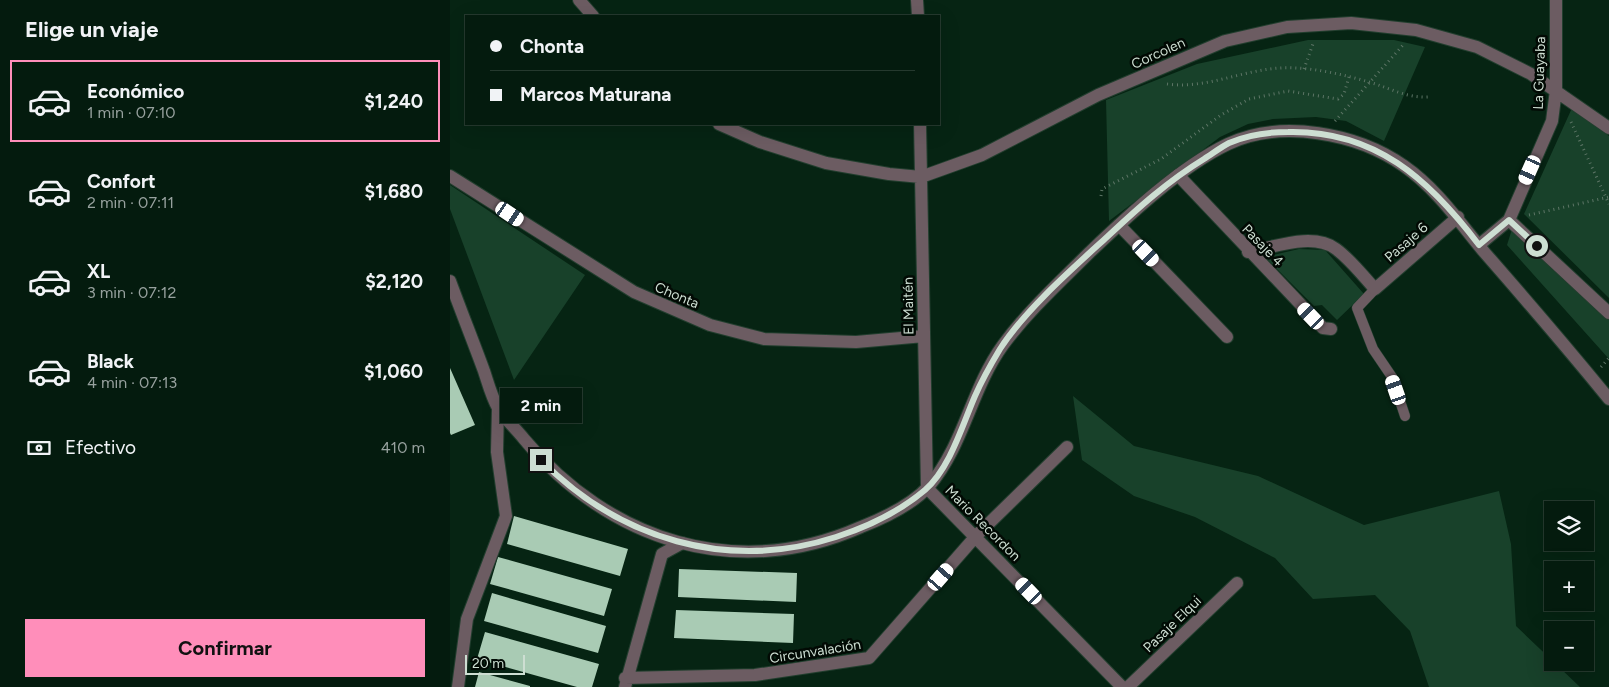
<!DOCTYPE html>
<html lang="es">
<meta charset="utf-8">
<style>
:root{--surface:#041b0e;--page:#0d2417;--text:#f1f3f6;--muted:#97a19e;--line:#25392e;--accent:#ff8eba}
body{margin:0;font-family:Figtree,sans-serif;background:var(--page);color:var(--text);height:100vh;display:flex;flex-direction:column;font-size:19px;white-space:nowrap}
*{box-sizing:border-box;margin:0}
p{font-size:16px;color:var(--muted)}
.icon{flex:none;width:28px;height:28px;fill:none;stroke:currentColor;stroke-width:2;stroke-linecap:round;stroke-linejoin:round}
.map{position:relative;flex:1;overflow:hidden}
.side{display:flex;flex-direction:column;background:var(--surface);width:450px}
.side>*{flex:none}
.banner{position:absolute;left:15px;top:15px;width:475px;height:110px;border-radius:0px;box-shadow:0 5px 20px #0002,0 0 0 1px var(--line);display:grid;align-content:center;height:110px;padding:0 25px;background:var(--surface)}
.controls{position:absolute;left:1094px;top:501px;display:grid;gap:10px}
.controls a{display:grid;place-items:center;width:50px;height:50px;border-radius:0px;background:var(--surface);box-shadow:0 5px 20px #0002,0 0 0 1px var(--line);font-size:25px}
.scale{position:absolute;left:15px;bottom:12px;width:60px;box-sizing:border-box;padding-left:5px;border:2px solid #cdded2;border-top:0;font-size:14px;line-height:18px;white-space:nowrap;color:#cdded2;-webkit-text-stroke:4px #020a04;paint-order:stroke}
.end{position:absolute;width:22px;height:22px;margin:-11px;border:6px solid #cdded2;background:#111;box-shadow:0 0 0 2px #111}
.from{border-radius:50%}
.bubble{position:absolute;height:35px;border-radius:0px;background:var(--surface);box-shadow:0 5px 20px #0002,0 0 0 1px var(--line);font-size:16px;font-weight:700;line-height:35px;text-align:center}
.car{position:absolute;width:15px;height:30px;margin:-15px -8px;border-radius:6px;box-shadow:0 0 4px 1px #0007;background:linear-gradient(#fff 24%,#345 0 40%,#fff 0 76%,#345 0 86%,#fff 0)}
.banner b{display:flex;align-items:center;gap:18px;height:48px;font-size:19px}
.banner b+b{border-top:1px solid var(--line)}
.banner i{width:12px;height:12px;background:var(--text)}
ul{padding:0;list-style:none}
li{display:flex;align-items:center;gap:15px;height:82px;margin:0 10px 8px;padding:0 15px;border:2px solid transparent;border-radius:0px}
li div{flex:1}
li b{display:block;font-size:19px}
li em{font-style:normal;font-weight:700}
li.current{border-color:var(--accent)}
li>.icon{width:45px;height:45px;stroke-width:1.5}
h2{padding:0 25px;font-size:22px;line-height:60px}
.pay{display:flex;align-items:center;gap:12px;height:55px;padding:0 25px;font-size:19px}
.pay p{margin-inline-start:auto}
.action{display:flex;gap:10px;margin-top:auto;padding:10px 25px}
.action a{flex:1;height:58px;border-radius:0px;background:var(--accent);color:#111;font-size:20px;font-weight:700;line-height:58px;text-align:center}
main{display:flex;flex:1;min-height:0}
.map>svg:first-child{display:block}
.green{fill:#18412a}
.building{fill:#a9cbb4}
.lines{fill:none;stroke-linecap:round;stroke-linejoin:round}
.service-casing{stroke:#223e2e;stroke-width:11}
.minor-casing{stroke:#223e2e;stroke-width:14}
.tertiary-casing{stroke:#223e2e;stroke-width:14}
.path{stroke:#5d7566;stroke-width:3;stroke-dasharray:1 4;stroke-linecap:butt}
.service{stroke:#6c5c62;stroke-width:10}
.minor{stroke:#6c5c62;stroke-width:12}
.tertiary{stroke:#6c5c62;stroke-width:12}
.route{stroke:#cdded2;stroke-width:6}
.labels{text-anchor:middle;stroke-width:5;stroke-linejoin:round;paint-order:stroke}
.street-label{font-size:14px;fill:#cdded2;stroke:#020a04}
</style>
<main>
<section class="side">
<h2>Elige un viaje</h2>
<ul>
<li class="current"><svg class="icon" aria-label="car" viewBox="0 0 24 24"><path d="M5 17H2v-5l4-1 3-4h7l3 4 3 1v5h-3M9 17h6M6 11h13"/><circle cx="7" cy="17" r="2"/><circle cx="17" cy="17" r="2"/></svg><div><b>Económico</b><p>1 min · 07:10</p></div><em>$1,240</em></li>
<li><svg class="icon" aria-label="car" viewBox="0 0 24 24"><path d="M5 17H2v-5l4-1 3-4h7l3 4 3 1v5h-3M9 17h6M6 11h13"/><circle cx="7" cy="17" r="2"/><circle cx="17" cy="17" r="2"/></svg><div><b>Confort</b><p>2 min · 07:11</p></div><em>$1,680</em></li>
<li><svg class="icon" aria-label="car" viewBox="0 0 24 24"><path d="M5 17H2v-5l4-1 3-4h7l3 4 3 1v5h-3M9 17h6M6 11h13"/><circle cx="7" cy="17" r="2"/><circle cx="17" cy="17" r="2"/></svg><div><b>XL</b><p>3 min · 07:12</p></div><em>$2,120</em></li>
<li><svg class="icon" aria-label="car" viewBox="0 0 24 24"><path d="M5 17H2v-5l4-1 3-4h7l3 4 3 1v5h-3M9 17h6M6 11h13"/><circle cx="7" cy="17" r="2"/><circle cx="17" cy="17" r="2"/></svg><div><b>Black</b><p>4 min · 07:13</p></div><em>$1,060</em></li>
</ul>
<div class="pay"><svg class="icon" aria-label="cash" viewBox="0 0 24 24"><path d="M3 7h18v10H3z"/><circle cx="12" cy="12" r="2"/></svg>Efectivo<p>410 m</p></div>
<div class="action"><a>Confirmar</a></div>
</section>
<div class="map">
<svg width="1159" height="687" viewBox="0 0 1159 687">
<rect width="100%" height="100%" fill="#062413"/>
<path class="green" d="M858,40H944L975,47L934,141L896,121L866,117L823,119L798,124L770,137L659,221L656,100L747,64Z
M1122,108L1159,136V298L1074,214Z
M0,185L135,275L64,380L0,209Z
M1062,229L1159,317V359L1057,245Z
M849,249L875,250L914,294L887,320L872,305L864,306L815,257Z
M623,396L684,446L808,476L914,525L1049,491L1061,544L1066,626L1130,687H979L960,631L925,595L863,599L825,558L745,517L684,496L632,460Z"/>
<path class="building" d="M0,368L25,425L1,435L0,433Z
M64,516L178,549L170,576L57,544Z
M48,557L162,589L154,616L40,584Z
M229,569L347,573L346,602L228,597Z
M42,593L156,626L148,653L34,621Z
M226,610L344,614L343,643L224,638Z
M35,632L149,664L142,687H127L27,659Z
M29,672L80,686V687H25Z"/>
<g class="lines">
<defs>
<path id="service" d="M925,289L907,308L923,349L942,377L955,416"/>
<path id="minor" d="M129,0L143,16
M467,0L468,16
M269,124L310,142L376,163L439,174L471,177L532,155L648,95L775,41L837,27L901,23L966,30L1027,47L1081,74L1159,128
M470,124L477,488L672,687
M728,175L873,328L881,329
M0,176L184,292L260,325L314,339L406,342L474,336
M1059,220L1159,313
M669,225L777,337
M1029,245L1059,220L1102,121L1106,90V0
M798,252C825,247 863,232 886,249C901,260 913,276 925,289L1008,217
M175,678L305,675L419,658L526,536L617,447
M8,687L17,619L56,516L47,452L48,408
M175,687L212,554L232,543
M678,687L787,583"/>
<path id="tertiary" d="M0,281C11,311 23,341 34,371C38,383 42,398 48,408C55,419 66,429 74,439C159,541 286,582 411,527C434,518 462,505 479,486C514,445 521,389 553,345C578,311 610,282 640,252C679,215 730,167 778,144C831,119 907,133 954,166C987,189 1009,222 1035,253C1077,301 1119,350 1159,399"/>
</defs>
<use href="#service" class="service-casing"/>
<use href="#minor" class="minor-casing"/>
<use href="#tertiary" class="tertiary-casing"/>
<path class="path" d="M854,69L864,41
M717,84C760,90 801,65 845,68C869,69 895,75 919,82C940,88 956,98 978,97
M885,121L954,44
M1121,122L1159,204
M651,196L652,189L711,159L771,115L799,99L838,91L888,99L894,94L899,77
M1079,215L1159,197
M1151,367L1159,358"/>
<use href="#service" class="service"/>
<use href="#minor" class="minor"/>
<use href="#tertiary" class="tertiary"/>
</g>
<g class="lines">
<path class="route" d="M91,460C169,539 277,572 386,537C417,527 449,512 475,490C500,468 512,426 525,396C532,380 541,364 550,349C575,310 623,268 657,237C688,208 718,181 754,159C762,154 771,147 779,143C797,135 819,132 838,132C925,130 979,179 1029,245L1059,220L1087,246"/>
</g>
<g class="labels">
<g class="street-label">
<text transform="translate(708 53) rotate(-24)" y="5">Corcolen</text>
<text transform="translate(1089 73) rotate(-88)" y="5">La Guayaba</text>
<text transform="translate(956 242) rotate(-41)" y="5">Pasaje 6</text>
<text transform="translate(813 245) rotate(46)" y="5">Pasaje 4</text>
<text transform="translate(227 295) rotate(23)" y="5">Chonta</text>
<text transform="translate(458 306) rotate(-91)" y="5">El Maitén</text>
<text transform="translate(533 523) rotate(45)" y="5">Mario Recordon</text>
<text transform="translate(722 624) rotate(-44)" y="5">Pasaje Elqui</text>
<text transform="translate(365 651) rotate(-9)" y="5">Circunvalación</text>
</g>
</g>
</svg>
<div class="controls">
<a><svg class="icon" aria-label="layers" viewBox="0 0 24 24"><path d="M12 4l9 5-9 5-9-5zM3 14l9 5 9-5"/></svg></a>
<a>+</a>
<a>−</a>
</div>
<div class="scale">20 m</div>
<i class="end from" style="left:1087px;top:246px"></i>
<i class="end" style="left:91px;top:460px"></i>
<div class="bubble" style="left:50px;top:388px;width:82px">2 min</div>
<i class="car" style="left:1080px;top:170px;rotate:204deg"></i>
<i class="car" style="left:60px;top:214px;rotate:124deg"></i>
<i class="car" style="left:696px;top:253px;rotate:136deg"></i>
<i class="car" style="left:861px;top:316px;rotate:316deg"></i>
<i class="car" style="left:946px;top:390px;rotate:341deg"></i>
<i class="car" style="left:491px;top:577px;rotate:41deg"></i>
<i class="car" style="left:579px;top:591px;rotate:316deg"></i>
<div class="banner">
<b><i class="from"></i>Chonta</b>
<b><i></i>Marcos Maturana</b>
</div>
</div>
</main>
